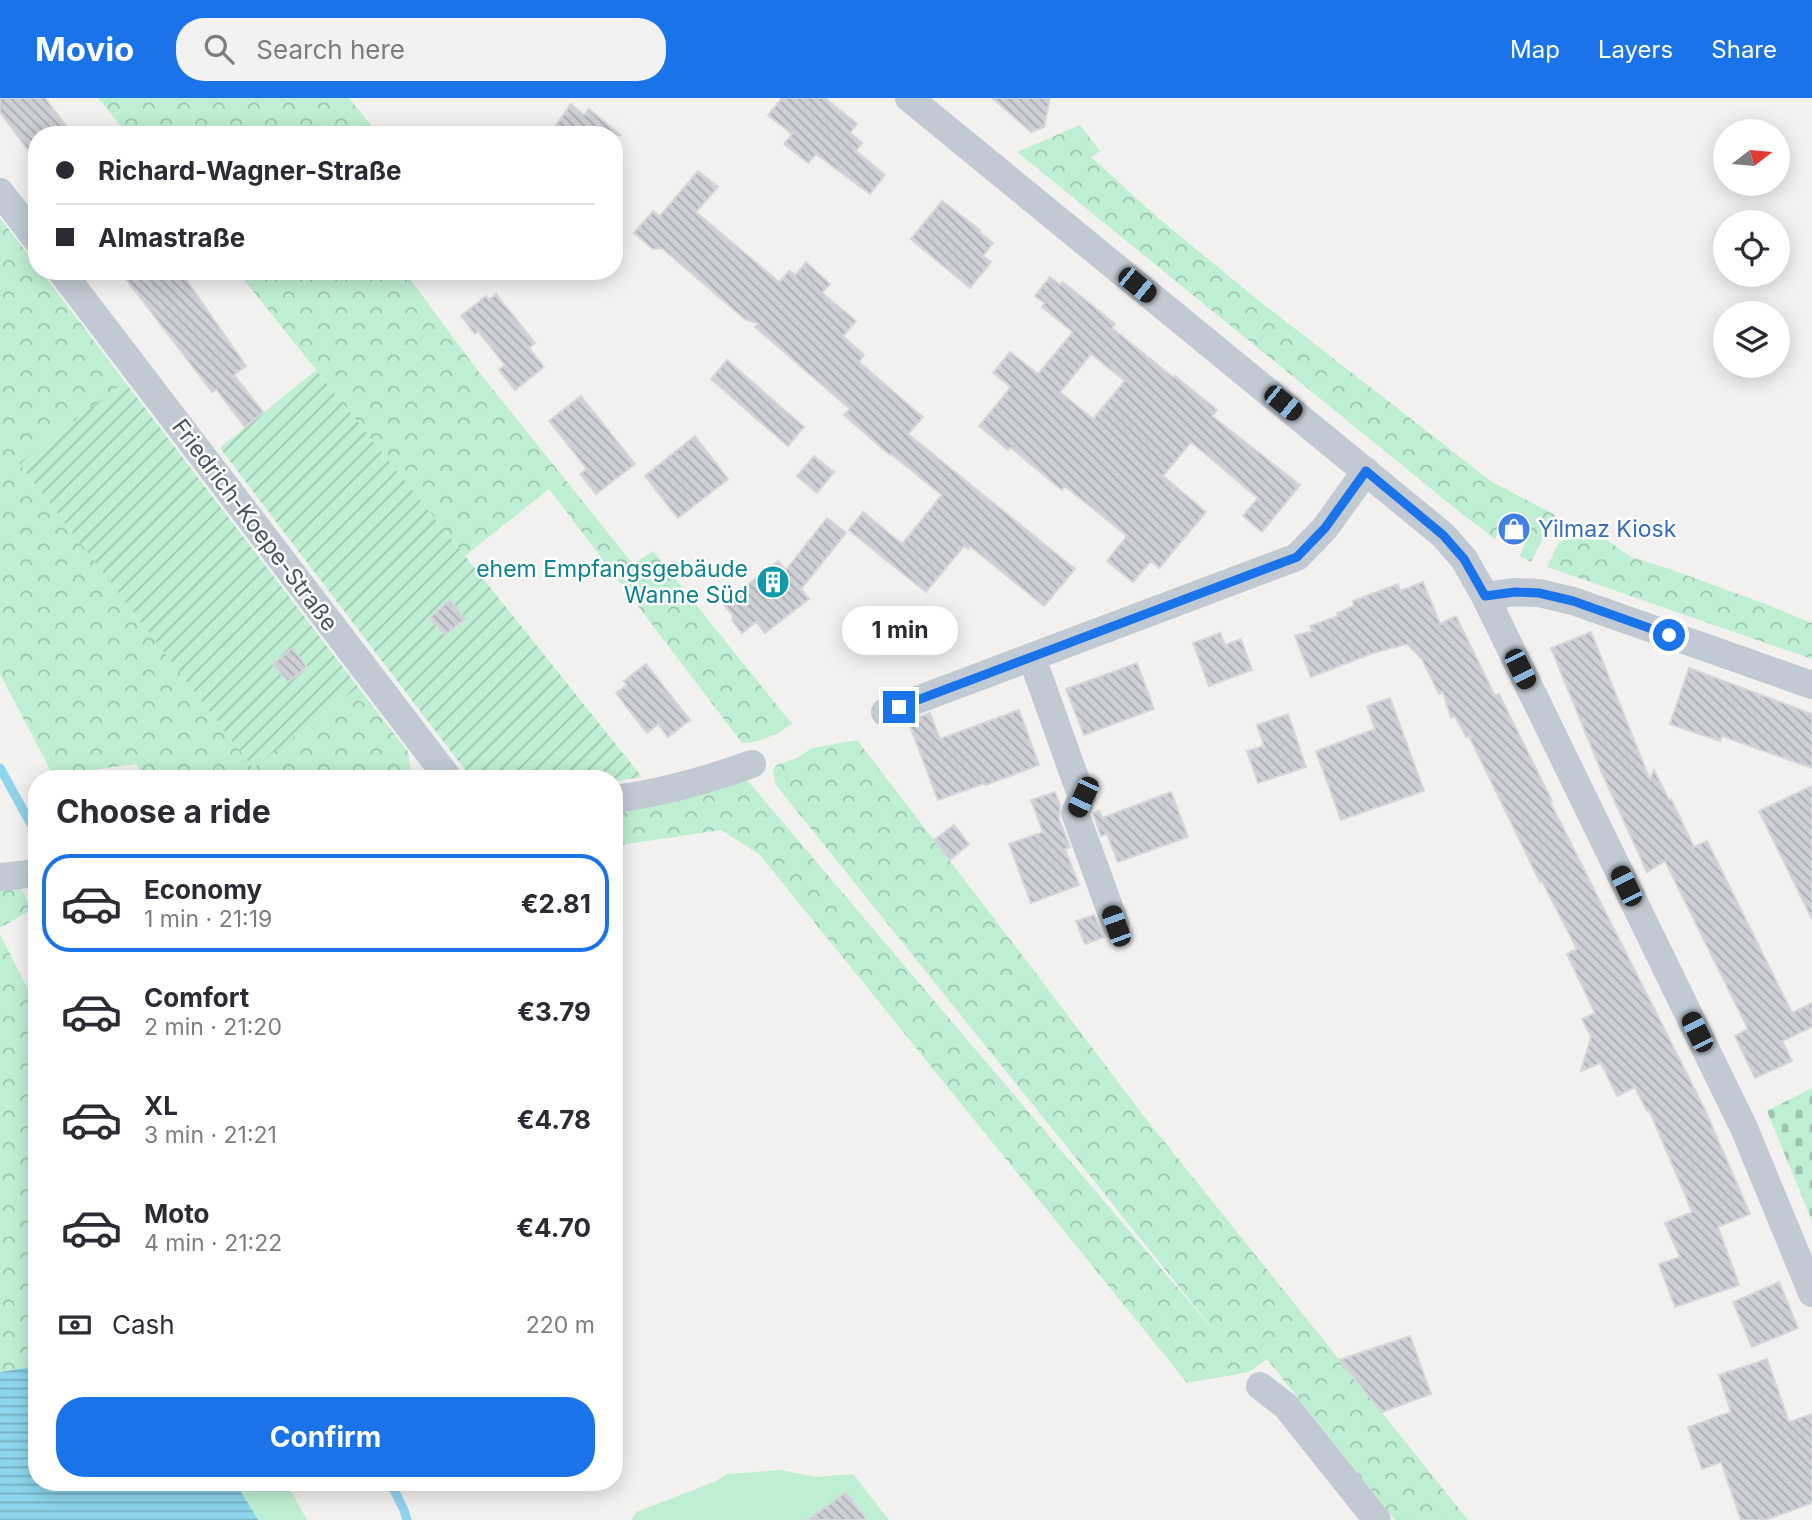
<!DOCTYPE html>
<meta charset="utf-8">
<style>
:root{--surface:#fff;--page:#f2f2f3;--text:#2b2b33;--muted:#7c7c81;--line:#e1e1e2;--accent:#1a73e8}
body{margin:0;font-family:Inter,sans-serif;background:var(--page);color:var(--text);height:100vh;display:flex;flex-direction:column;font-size:26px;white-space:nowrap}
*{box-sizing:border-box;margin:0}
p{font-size:23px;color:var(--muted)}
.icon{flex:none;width:38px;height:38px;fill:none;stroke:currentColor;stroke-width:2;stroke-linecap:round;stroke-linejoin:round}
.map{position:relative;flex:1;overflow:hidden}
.drawer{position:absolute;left:28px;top:672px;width:595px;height:721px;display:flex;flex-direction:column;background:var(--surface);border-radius:28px;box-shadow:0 4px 18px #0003}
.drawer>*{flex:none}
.banner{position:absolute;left:28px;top:28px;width:595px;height:154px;border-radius:28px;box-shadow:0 4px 18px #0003;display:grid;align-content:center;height:154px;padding:0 28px;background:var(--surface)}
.needle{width:46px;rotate:74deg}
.fabs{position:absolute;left:1713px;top:21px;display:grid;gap:14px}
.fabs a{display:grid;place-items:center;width:77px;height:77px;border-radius:50%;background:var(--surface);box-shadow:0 4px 18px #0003;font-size:35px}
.end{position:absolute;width:32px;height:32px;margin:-16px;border:9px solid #1a73e8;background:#fff;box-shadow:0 0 0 4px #fff}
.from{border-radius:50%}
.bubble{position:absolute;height:49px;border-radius:24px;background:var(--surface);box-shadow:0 4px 18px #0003;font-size:23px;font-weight:700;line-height:49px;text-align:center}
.car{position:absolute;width:21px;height:42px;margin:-21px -10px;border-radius:9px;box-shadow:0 0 5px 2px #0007;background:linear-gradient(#222 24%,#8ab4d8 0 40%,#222 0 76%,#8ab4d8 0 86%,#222 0)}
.banner b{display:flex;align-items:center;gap:24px;height:66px;font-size:26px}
.banner b+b{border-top:2px solid var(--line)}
.banner i{width:18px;height:18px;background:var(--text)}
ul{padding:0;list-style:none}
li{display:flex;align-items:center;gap:21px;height:98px;margin:0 14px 10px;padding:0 14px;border:4px solid transparent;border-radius:28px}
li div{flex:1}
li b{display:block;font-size:26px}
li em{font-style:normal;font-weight:700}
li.on{border-color:var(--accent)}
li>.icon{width:63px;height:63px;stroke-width:1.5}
h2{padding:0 28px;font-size:32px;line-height:84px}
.pay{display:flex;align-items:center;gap:18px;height:77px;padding:0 28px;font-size:26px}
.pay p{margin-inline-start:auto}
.primary-button{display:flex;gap:14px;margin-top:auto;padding:14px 28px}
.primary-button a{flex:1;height:80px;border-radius:28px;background:var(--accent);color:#fff;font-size:28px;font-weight:700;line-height:80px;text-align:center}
header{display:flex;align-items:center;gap:42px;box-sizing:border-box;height:98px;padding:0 35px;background:var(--accent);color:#fff}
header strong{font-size:33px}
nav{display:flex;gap:38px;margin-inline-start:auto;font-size:24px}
.search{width:490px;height:63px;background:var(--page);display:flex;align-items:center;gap:18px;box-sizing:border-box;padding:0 24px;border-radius:28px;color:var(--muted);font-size:26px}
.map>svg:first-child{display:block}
.green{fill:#bfefd3}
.forest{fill:url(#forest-crowns)}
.cemetery{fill:url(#cemetery-stones)}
.garden{fill:url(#garden-furrows)}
.water{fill:url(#water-rules)}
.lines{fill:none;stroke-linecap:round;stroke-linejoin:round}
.stream{stroke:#8dd5ec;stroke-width:9}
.building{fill:url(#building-back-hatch);stroke:#d4d6db;stroke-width:2;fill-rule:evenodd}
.minor{stroke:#c1cad2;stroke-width:28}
.route{stroke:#1a73e8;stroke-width:9}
.labels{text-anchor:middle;stroke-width:5;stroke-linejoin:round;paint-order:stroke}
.street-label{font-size:23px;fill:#48535e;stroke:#fff}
.shop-label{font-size:23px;fill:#366cbe;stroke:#fff;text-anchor:start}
.culture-label{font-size:23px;fill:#0d838f;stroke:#fff;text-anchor:end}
</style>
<header>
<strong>Movio</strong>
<div class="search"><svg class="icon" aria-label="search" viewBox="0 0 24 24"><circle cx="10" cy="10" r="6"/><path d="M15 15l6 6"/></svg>Search here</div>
<nav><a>Map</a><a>Layers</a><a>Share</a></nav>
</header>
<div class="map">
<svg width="1812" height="1422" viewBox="0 0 1812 1422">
<defs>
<pattern id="forest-crowns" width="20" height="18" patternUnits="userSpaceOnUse" patternTransform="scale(1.75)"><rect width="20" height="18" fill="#bfefd3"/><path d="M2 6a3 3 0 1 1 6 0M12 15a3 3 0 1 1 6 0" fill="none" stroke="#9dc4ae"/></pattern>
<pattern id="cemetery-stones" width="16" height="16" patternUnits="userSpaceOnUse" patternTransform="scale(1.75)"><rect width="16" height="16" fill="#bfefd3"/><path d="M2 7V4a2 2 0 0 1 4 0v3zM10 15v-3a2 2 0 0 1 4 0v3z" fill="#9dc4ae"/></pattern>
<pattern id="garden-furrows" width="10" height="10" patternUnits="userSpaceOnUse" patternTransform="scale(1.75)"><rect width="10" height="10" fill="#bfefd3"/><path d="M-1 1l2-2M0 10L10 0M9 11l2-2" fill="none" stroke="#9dc4ae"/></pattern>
<pattern id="water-rules" width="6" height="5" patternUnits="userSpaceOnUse" patternTransform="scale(1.75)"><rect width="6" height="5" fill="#8dd5ec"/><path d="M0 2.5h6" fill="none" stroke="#75afc2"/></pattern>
<pattern id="building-back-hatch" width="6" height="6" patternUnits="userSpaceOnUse" patternTransform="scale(1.75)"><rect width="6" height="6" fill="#cdcfd5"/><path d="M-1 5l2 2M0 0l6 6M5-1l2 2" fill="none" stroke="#a8abb0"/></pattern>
</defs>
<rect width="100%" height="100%" fill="#f3f0f0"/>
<path class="green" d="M781,1372L817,1379L853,1376L889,1422H632L636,1414L714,1384L727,1376Z
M235,1384H286L307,1422H258Z"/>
<path class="forest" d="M98,0H349L379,37H128Z
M1080,27L1100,53L1091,59L1157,119L1258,202L1492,384L1555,417L1531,464L1520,458L1531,428L1503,418L1495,441L1462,416L1017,54Z
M0,120L37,168V173H41L125,284L20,366L253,669L358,589L408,654L412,681H145L136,666L53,677L0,576Z
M237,173H404L475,269L633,466L653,453L792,626C778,636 760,645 742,645L549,391L465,458Z
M1582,430L1601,438L1631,459L1667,470L1760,504L1812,525V561L1547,469L1558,446Z
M857,642L1029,866L1139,1012L1468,1422H1395L1267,1261L1249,1274L1187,1285L760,757L721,732L614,748V701L747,682L1221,1241L776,687L773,674L776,667L797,660L812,650Z
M16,777L31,812L0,830V779Z
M0,836L37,909V1268L0,1274Z"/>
<path class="cemetery" d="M1812,990V1123L1767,1013Z"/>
<path class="garden" d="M316,272L642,679L614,683V681H472L220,350Z
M125,284L358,589L253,670L19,365Z"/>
<path class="water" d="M37,1268V1384H235L258,1422H0V1274Z"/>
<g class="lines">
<path class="stream" d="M0,670L37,737
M390,1384L404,1412L407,1422"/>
</g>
<path class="building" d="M0,0H45L73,37H37V64L0,14Z
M782,0H825L857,26L850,35L862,45L856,53L885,77L870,96L816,56L808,65L784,46L792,36L768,17Z
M992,0H1050L1044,29L1031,34Z
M571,6L584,17L589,11L620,37H549Z
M698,73L718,89L696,114L779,184L789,173L796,177L806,164L830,186L822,195L856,223L843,238L864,257L859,264L923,319L908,336L1075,471L1044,508L970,448L968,451L964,448L926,494L849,432L863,414L902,446L942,397L891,356L890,357L844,317L850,311L755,229L758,225L746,222L662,150L653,151L634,135L653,113L660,118Z
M942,103L980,132L979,134L993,145L983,158L991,164L970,190L911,141Z
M120,173H180L246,268L234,277L263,314L245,329L216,291L212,294Z
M1050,179L1060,187L1063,184L1115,226L1112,230L1174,280L1175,278L1217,312L1212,318L1300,387L1262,434L1243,418L1258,400L1191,344L1163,378L1206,414L1159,470L1151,463L1133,484L1107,463L1127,438L1065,388L1062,392L1011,350L1008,352L979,328L1011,289L993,275L1010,254L1038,276L1073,234L1042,209L1045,205L1035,198ZM1091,256L1125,283L1093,321L1060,294Z
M496,196L535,245L529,250L544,269L515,292L499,272L505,267L478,233L475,236L461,218L486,198L489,202Z
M727,262L804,329L788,348L711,281Z
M581,298L635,366L596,396L580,376L587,371L549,323Z
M695,338L728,381L678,420L645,378Z
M814,358L834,374L817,395L797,378Z
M827,420L846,435L801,491L809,501L765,535L756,524L742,535L732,522L733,517L723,506L778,463L786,472Z
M1423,484L1440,526L1456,518L1495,598L1499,596L1552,703L1550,704L1705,1012L1750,1116L1718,1129L1739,1187L1675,1209L1659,1166L1680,1159L1665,1125L1692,1114L1682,1089L1649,1012L1647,1013L1635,989L1617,998L1601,965L1581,973L1591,939L1582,921L1595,915L1567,856L1577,851L1542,783L1540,784L1469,638L1466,639L1455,618L1451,620L1443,594L1439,596L1422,561L1407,546L1373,555L1311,579L1295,538L1312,533L1310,528L1338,518L1337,515L1354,508L1353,503L1398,486L1400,493Z
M450,502L465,521L445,537L430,519Z
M1591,534L1650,682L1654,672L1669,702L1671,701L1694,749L1707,743L1792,915L1812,905V929L1782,943L1792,963L1755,980L1735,938L1748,931L1665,763L1647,774L1602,675L1551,550Z
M1220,535L1225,547L1241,541L1252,572L1209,588L1193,545Z
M292,550L307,569L288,584L273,566Z
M1137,565L1154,611L1084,637L1066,591Z
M646,566L690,622L668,639L658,626L647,635L616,595L627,587L624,583Z
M1689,570L1812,616V670L1722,638L1720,643L1670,626Z
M1390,600L1424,693L1341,722L1316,653L1375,631L1367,608Z
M1019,612L1039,667L986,687L983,686L938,702L908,623L930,615L940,641Z
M1288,616L1306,669L1258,685L1247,653L1264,648L1257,627Z
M1812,688V821L1759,713Z
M1055,694L1060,707L1059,721L1070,749L1065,751L1079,787L1031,805L1009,746L1043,734L1031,702Z
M1171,694L1188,739L1118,764L1107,736L1101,738L1093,715L1099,713L1102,720Z
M954,727L969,746L950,762L934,742Z
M1094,817L1104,839L1085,846L1076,823Z
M1779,1184L1798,1230L1752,1249L1733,1204Z
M1410,1238L1431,1296L1382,1314L1339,1262Z
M1767,1261L1789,1324L1812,1316V1405L1765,1422H1741L1721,1364L1702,1371L1688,1329L1731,1314L1719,1277Z
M846,1394L867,1422H808Z"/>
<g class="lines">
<path class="minor" d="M909,0L1443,437L1464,461L1485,498L1744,1030L1812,1195
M0,94L37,142
M61,173L449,681
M1485,498L1515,494L1539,495L1573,503L1812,587
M1032,560L1082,699L1075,715L1116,828
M885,614L1297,459L1325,430L1366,373
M614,701C662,695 707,682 752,666
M0,779L37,775
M1260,1288L1286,1308L1377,1422"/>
</g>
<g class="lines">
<path class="route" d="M899,609L1297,459L1325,430L1366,373L1443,437L1464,461L1485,498L1515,494L1539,495L1573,503L1669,537"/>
</g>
<defs>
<symbol id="shop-disc" viewBox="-11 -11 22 22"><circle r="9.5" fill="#3f7fe0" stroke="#fff"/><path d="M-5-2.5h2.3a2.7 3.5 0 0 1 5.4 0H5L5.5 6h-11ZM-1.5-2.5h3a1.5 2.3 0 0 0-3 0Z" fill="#fff"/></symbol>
<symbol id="building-disc" viewBox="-11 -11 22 22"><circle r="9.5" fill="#0f9aa8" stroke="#fff"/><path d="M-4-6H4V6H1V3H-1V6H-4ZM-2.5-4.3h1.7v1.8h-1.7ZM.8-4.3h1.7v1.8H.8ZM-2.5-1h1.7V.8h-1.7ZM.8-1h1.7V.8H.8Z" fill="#fff"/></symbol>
</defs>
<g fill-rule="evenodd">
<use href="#shop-disc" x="1495" y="412" width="38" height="38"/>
<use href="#building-disc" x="754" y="465" width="38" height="38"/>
</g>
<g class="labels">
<g class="street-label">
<text transform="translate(255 427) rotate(53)" y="8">Friedrich-Koepe-Straße</text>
</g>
<g class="shop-label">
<text x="1538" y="439">Yilmaz Kiosk</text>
</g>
<g class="culture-label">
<text x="748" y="479">ehem Empfangsgebäude<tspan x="748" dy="26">Wanne Süd</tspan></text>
</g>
</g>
</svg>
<div class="fabs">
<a><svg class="needle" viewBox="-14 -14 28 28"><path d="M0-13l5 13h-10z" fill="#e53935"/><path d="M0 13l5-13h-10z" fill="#7c7c81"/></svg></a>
<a><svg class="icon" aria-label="locate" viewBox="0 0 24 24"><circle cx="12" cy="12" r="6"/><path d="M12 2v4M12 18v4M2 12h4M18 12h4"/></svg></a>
<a><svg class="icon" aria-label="layers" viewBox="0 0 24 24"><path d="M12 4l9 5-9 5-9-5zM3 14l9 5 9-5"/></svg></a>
</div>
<i class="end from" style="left:1669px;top:537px"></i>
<i class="end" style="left:899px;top:609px"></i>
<div class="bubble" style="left:842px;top:508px;width:116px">1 min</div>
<i class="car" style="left:1137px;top:187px;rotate:129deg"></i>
<i class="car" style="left:1283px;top:305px;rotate:129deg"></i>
<i class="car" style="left:1520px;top:571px;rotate:154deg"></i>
<i class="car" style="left:1083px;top:699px;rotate:205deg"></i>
<i class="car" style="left:1626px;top:788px;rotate:334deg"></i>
<i class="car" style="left:1116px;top:828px;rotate:340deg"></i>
<i class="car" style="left:1697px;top:934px;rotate:334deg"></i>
<div class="banner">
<b><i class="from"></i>Richard-Wagner-Straße</b>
<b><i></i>Almastraße</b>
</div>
<section class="drawer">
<h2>Choose a ride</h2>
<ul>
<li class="on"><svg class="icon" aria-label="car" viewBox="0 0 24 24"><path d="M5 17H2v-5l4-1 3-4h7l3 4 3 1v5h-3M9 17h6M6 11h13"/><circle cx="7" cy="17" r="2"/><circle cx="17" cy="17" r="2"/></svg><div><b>Economy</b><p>1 min · 21:19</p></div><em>€2.81</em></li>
<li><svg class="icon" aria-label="car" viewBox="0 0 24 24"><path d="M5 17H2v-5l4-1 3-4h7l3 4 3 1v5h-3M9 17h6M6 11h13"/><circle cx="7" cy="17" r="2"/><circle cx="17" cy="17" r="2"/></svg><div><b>Comfort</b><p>2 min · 21:20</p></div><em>€3.79</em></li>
<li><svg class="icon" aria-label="car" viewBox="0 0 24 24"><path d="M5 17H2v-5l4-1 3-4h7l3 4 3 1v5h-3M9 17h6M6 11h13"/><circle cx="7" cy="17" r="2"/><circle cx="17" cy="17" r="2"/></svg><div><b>XL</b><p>3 min · 21:21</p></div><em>€4.78</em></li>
<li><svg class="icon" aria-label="car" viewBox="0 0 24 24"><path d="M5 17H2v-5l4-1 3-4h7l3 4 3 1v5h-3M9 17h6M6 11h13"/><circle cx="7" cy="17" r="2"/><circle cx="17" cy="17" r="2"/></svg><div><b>Moto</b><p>4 min · 21:22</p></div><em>€4.70</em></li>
</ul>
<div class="pay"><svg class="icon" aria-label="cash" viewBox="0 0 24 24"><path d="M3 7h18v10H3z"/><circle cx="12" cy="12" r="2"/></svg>Cash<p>220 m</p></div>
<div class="primary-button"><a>Confirm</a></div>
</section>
</div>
